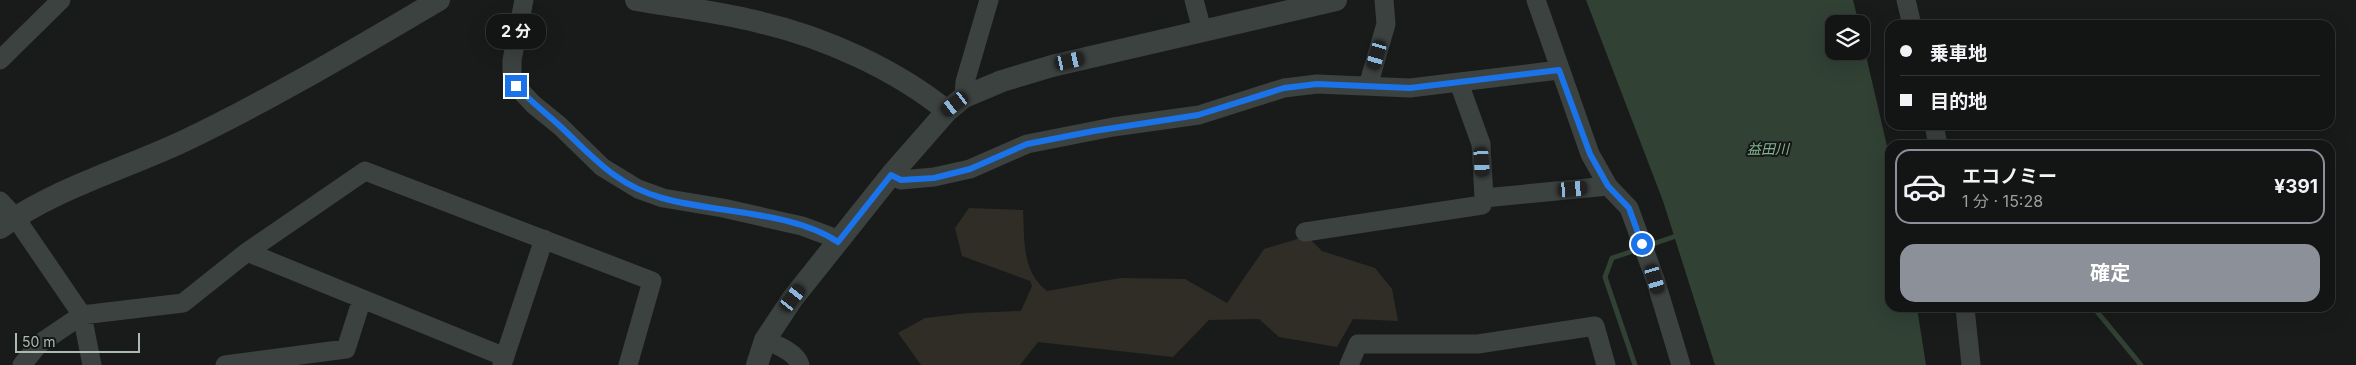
<!DOCTYPE html>
<html lang="ja">
<meta charset="utf-8">
<style>
:root{--surface:#131414;--page:#202122;--text:#f1f3f6;--muted:#9d9ea0;--line:#323334;--accent:#8c9099}
body{margin:0;font-family:Inter,"Noto Sans JP",sans-serif;background:var(--page);color:var(--text);height:100vh;display:flex;flex-direction:column;font-size:19px;white-space:nowrap}
*{box-sizing:border-box;margin:0}
p{font-size:16px;color:var(--muted)}
.icon{flex:none;width:28px;height:28px;fill:none;stroke:currentColor;stroke-width:2;stroke-linecap:round;stroke-linejoin:round}
.map{position:relative;flex:1;overflow:hidden}
.side{position:absolute;left:1885px;top:140px;width:450px;height:172px;display:flex;flex-direction:column;background:var(--surface);border-radius:15px;box-shadow:0 5px 20px #0002,0 0 0 1px var(--line)}
.side>*{flex:none}
.guide{position:absolute;left:1885px;top:20px;width:450px;height:110px;border-radius:15px;box-shadow:0 5px 20px #0002,0 0 0 1px var(--line);display:grid;align-content:center;height:110px;padding:0 15px;background:var(--surface)}
.buttons{position:absolute;left:1825px;top:15px;display:grid;gap:10px}
.buttons a{display:grid;place-items:center;width:45px;height:45px;border-radius:10px;background:var(--surface);box-shadow:0 5px 20px #0002,0 0 0 1px var(--line);font-size:25px}
.scale{position:absolute;left:15px;bottom:12px;width:125px;box-sizing:border-box;padding-left:5px;border:2px solid #acbbb2;border-top:0;font-size:14px;line-height:18px;white-space:nowrap;color:#acbbb2;-webkit-text-stroke:4px #141716;paint-order:stroke}
.end{position:absolute;width:22px;height:22px;margin:-11px;border:6px solid #1a73e8;background:#fff;box-shadow:0 0 0 2px #fff}
.from{border-radius:50%}
.bubble{position:absolute;height:35px;border-radius:15px;background:var(--surface);box-shadow:0 5px 20px #0002,0 0 0 1px var(--line);font-size:16px;font-weight:700;line-height:35px;text-align:center}
.car{position:absolute;width:15px;height:30px;margin:-15px -8px;border-radius:6px;box-shadow:0 0 4px 1px #0007;background:linear-gradient(#222 24%,#8ab4d8 0 40%,#222 0 76%,#8ab4d8 0 86%,#222 0)}
.guide b{display:flex;align-items:center;gap:18px;height:48px;font-size:19px}
.guide b+b{border-top:1px solid var(--line)}
.guide i{width:12px;height:12px;background:var(--text)}
ul{padding:9px 0 0;list-style:none}
li{display:flex;align-items:center;gap:15px;height:75px;margin:0 10px 8px;padding:0 5px;border:2px solid transparent;border-radius:15px}
li div{flex:1}
li b{display:block;font-size:19px}
li em{font-style:normal;font-weight:700}
li.current{border-color:var(--accent)}
li>.icon{width:45px;height:45px;stroke-width:1.5}
.primary-button{display:flex;gap:10px;margin-top:auto;padding:10px 15px}
.primary-button a{flex:1;height:58px;border-radius:15px;background:var(--accent);color:#fff;font-size:20px;font-weight:700;line-height:58px;text-align:center}
.map>svg:first-child{display:block}
.green{fill:#2f2d25}
.water{fill:#314134}
.lines{fill:none;stroke-linecap:round;stroke-linejoin:round}
.stream{stroke:#314134;stroke-width:5}
.minor{stroke:#3c4240;stroke-width:19}
.tertiary{stroke:#3c4240;stroke-width:22}
.route{stroke:#1a73e8;stroke-width:6}
.labels{text-anchor:middle;stroke-width:4;stroke-linejoin:round;paint-order:stroke}
.water-label{font-size:14px;font-style:italic;fill:#85b48f;stroke:#141716}
</style>
<div class="map">
<svg width="2356" height="365" viewBox="0 0 2356 365">
<rect width="100%" height="100%" fill="#191b1b"/>
<path class="green" d="M969,208L1023,210C1025,240 1021,271 1047,291L1120,278L1185,279L1227,303L1264,249L1307,236L1322,251L1375,268L1392,289L1398,321L1353,319L1337,347L1279,337L1259,319L1209,320L1173,357L1038,342L1020,365H921L898,333L925,318L969,313L1021,311L1032,286L1030,281L962,256L955,228Z"/>
<path class="water" d="M1586,0H1853L1859,24H1834V51H1861V34L1890,159V308H1917L1926,365H1715L1663,201Z"/>
<g class="lines">
<path class="stream" d="M1647,246L1679,235
M2094,308L2141,365
M1635,365L1605,277L1612,258L1639,249"/>
<path class="minor" d="M524,0L512,60V74L516,86L534,105L560,126L602,167L638,189L663,198L723,208L802,226L829,236L838,242
M1194,0L1202,30
M1536,0L1590,154L1608,186L1629,208L1655,279L1681,365
M1906,0L1912,25
M0,60L61,0
M1459,83L1481,144L1484,198L1608,186
M1368,86L1386,24L1384,0
M964,97L965,82L989,0
M1934,125L1938,145
M891,175L901,180L934,177L970,169L1027,144L1113,127L1199,115L1284,88L1317,84L1410,88L1559,70
M0,201L15,217L82,315L92,365
M1305,232L1482,205L1484,198
M247,252L505,357
M1965,308L1971,365
M765,340C777,345 796,352 800,365
M22,365L39,344L82,315L183,303L247,252L365,171L652,281L628,365
M225,365L346,349L362,299
M502,365L544,239
M1349,365L1358,344H1478L1595,326L1606,365"/>
<path class="tertiary" d="M636,0C677,7 719,12 759,22C824,37 895,69 947,111
M0,228C56,188 122,170 184,141C272,99 355,49 439,0
M757,365L765,340L793,298L891,175L947,111L964,97L1002,81L1052,66L1336,0"/>
</g>
<g class="lines">
<path class="route" d="M516,86C530,101 546,113 561,127C594,158 616,185 662,198C714,213 792,211 838,242L891,175L901,180L934,178L970,169L1027,144L1094,131L1198,115L1284,88L1317,84L1410,88L1559,70L1590,154L1608,186L1629,208L1642,244"/>
</g>
<g class="labels">
<g class="water-label">
<text x="1768" y="154">益田川</text>
</g>
</g>
</svg>
<div class="buttons">
<a><svg class="icon" aria-label="layers" viewBox="0 0 24 24"><path d="M12 4l9 5-9 5-9-5zM3 14l9 5 9-5"/></svg></a>
</div>
<div class="scale">50 m</div>
<i class="end from" style="left:1642px;top:244px"></i>
<i class="end" style="left:516px;top:86px"></i>
<div class="bubble" style="left:486px;top:14px;width:60px">2 分</div>
<i class="car" style="left:1377px;top:55px;rotate:197deg"></i>
<i class="car" style="left:1070px;top:61px;rotate:77deg"></i>
<i class="car" style="left:955px;top:104px;rotate:232deg"></i>
<i class="car" style="left:1482px;top:162px;rotate:176deg"></i>
<i class="car" style="left:1573px;top:189px;rotate:85deg"></i>
<i class="car" style="left:1655px;top:279px;rotate:163deg"></i>
<i class="car" style="left:793px;top:298px;rotate:38deg"></i>
<div class="guide">
<b><i class="from"></i>乗車地</b>
<b><i></i>目的地</b>
</div>
<section class="side">
<ul>
<li class="current"><svg class="icon" aria-label="car" viewBox="0 0 24 24"><path d="M5 17H2v-5l4-1 3-4h7l3 4 3 1v5h-3M9 17h6M6 11h13"/><circle cx="7" cy="17" r="2"/><circle cx="17" cy="17" r="2"/></svg><div><b>エコノミー</b><p>1 分 · 15:28</p></div><em>¥391</em></li>
</ul>
<div class="primary-button"><a>確定</a></div>
</section>
</div>
